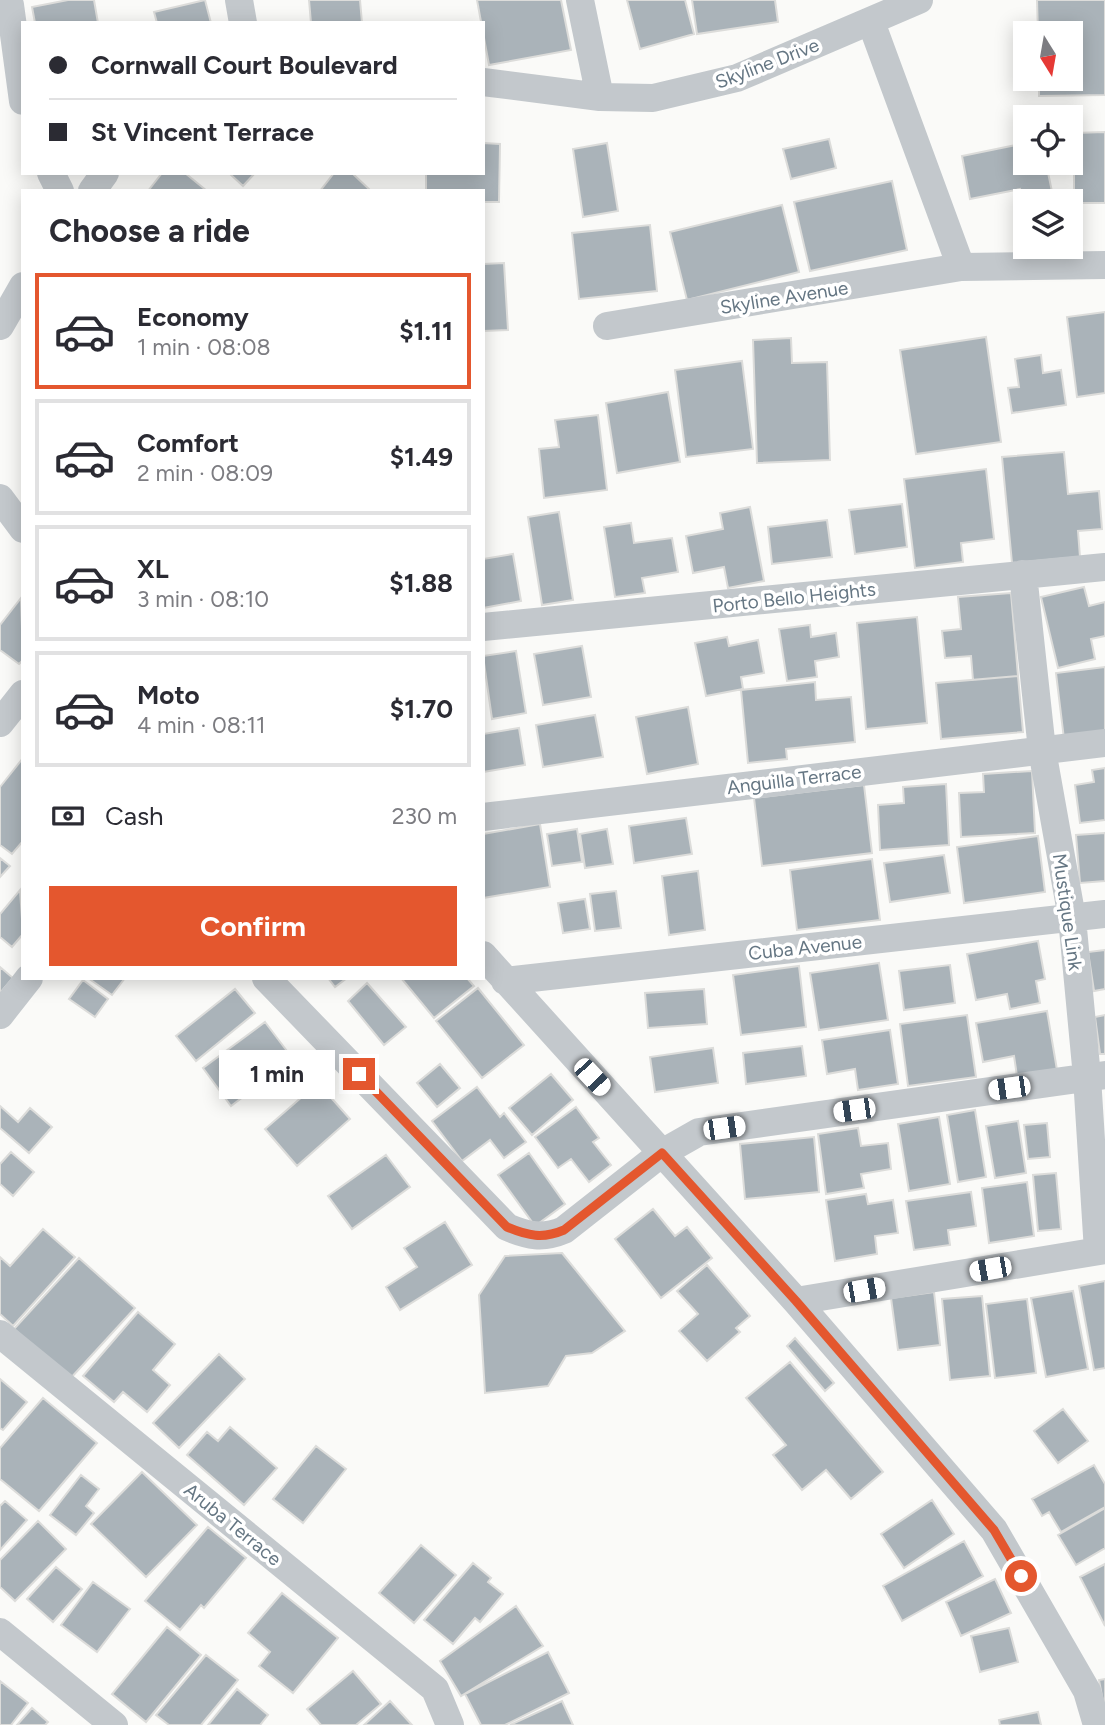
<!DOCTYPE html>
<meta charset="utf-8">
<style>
:root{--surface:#fff;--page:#f7f7f7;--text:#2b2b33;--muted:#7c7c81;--line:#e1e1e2;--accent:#e4572e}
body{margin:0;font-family:Figtree,sans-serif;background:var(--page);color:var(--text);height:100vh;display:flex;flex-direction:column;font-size:26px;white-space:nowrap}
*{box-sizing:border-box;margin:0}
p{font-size:23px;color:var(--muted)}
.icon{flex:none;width:38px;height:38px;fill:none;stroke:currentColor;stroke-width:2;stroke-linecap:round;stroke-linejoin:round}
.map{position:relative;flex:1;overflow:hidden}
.details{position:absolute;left:21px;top:189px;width:464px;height:791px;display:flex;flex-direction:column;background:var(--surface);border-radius:0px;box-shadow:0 4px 18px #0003}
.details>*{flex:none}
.guide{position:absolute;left:21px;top:21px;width:464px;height:154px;border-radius:0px;box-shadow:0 4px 18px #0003;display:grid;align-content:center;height:154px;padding:0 28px;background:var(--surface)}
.needle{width:46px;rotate:169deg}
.fabs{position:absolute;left:1013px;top:21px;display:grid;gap:14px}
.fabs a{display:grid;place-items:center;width:70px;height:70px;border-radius:0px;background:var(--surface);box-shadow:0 4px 18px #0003;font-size:35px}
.end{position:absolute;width:32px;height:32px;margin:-16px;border:9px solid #e4572e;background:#fff;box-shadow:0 0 0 4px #fff}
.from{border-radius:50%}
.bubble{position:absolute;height:49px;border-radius:0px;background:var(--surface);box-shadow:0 4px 18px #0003;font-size:23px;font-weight:700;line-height:49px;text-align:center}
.car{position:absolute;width:21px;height:42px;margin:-21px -10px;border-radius:9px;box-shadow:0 0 5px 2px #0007;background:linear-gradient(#fff 24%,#345 0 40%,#fff 0 76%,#345 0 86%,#fff 0)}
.guide b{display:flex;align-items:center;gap:24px;height:66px;font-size:26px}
.guide b+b{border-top:2px solid var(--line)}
.guide i{width:18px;height:18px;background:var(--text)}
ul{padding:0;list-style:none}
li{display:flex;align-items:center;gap:21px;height:116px;margin:0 14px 10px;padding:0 14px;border:4px solid var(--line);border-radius:0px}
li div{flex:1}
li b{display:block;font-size:26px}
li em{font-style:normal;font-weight:700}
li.active{border-color:var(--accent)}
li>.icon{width:63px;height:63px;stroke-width:1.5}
h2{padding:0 28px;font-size:32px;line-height:84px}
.pay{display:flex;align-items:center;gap:18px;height:77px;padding:0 28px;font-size:26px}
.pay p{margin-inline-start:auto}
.primary-button{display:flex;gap:14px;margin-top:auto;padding:14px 28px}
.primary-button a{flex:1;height:80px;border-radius:0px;background:var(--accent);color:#fff;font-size:28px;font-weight:700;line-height:80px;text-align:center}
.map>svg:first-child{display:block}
.building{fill:#aab3b9;stroke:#dcdcda;stroke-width:2}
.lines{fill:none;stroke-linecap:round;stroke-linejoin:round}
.minor{stroke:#c3c8cc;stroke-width:28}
.route{stroke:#e4572e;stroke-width:9}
.labels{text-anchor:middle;stroke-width:7;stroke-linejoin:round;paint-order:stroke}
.street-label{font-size:19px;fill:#657683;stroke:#fff}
</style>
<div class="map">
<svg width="1105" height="1725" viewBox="0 0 1105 1725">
<rect width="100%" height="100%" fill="#fafaf8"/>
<path class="building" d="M68,0H94L98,23H35L32,7Z
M205,0L211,23H157L154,12Z
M309,0H360L362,23H311Z
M477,0H561L571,50L489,65Z
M627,0H685L694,34L640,49Z
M692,0H775L778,22L697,34Z
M1037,0H1105V95L1039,96V79H1071V33H1038Z
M1105,132V203H1074V133Z
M829,139L836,168L791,179L783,149Z
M1025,141L1026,163H1046L1054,201H1026V219L1020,189L970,199L962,156L1016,145L1017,150Z
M483,143L500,144L499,202H483V191H426V173H483Z
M607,143L618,211L583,217L573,149Z
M162,173H185L207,191H148Z
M229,173H255L243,186Z
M334,173H352L371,191H320Z
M892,181L907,250L810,271L794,202Z
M782,205L799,272L687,300L670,232Z
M650,225L657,291L579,299L572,233Z
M504,263L508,330L483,331V264Z
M1105,312V393L1077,397L1067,317Z
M986,337L1001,442L916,454L900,350Z
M791,338L792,363L827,362L830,460L757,463L753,340Z
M1041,355L1043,373L1061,370L1066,405L1012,413L1008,388L1019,387L1015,359Z
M742,361L753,449L686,457L675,370Z
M668,392L680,462L617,473L606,403Z
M598,415L607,490L544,498L539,449L559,447L555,420Z
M1064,452L1068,494L1099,491L1102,529L1078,531L1080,557L1012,563L1002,457Z
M986,469L994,539L961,543L963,562L915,568L904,479Z
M902,504L907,547L855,554L849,510Z
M750,507L764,581L728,588L724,567L693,573L686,536L723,529L720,513Z
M559,512L573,600L542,605L528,517Z
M827,520L832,557L772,564L768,527Z
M631,523L634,543L672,538L678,572L642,578L645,593L615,597L604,527Z
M513,554L521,601L483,608V559Z
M1084,587L1089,606L1105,602V636L1091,639L1095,659L1058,668L1041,597Z
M1011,593L1018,676L973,680L971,656L945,658L942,631L961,629L958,597Z
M21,598L23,660L19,664L0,650V625Z
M917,617L927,723L866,729L857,623Z
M810,625L811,637L836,633L839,657L815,661L817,677L787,681L779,629Z
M727,637L729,646L758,640L764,673L741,677L743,689L706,696L695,643Z
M582,646L591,697L543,705L534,654Z
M516,651L526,713L492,719L483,656Z
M1105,667V734L1064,739L1056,673Z
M1018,676L1023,732L941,739L936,683Z
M815,682L816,700L851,697L855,742L786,749L787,759L748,763L741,690Z
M688,707L698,764L647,774L636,717Z
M595,715L603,757L543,767L536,725Z
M519,728L525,765L483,772V734Z
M23,758V841L12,854L0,845V787Z
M1105,768V820L1080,823L1075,785L1094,782L1092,770Z
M1032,771L1035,833L961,837L959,793L984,792L983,774Z
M946,784L949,845L880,850L878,805L904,803L903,787Z
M864,785L872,853L762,866L754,798Z
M686,818L692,854L634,863L629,826Z
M540,824L550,887L483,898V834Z
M577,829L582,862L552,866L547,834Z
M607,829L613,864L585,868L580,834Z
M1105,833V881L1080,883L1076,835Z
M1038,836L1045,892L964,903L957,847Z
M944,855L950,893L890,902L884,863Z
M0,858L10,866L0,877Z
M872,859L880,920L797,930L790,870Z
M698,871L705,930L669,935L662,876Z
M20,890L23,934L12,947L0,937V914Z
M616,891L621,928L595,931L590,894Z
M585,899L590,929L563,933L558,903Z
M1038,941L1045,979L1036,981L1040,1003L1010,1009L1007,994L976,1000L967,954Z
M1105,950V989L1094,991L1088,952Z
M879,963L888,1020L819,1030L810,973Z
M950,965L955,1003L904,1010L899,971Z
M799,966L806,1027L741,1035L733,975Z
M0,967L13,978L0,993Z
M88,978H125L112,995Z
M328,978H347L335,987Z
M401,978H467L474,986L434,1018Z
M83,980L108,999L95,1017L69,999Z
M367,983L406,1027L384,1045L348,1001Z
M478,988L524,1045L482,1078L436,1021Z
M235,989L255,1013L196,1061L176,1036Z
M704,989L707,1024L648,1028L645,993Z
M1047,1011L1057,1070L1017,1076L1014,1056L983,1062L976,1023Z
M967,1015L976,1077L908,1086L900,1024Z
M1105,1015V1054H1100L1095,1017Z
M265,1022L293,1059L231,1106L203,1068Z
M890,1030L898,1084L858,1090L855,1069L827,1074L822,1040Z
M802,1046L806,1076L746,1084L743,1053Z
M713,1048L718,1083L655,1092L650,1057Z
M440,1064L460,1088L437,1107L417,1083Z
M551,1074L573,1100L532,1135L509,1108Z
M318,1083L350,1119L297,1166L265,1129Z
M477,1087L500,1117L504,1113L526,1142L504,1158L490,1140L462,1161L432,1121Z
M0,1106L18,1122L30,1108L52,1127L29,1153L0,1128Z
M576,1107L599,1138L593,1142L611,1165L589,1182L571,1159L558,1168L535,1137Z
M975,1110L986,1177L958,1182L947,1115Z
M939,1117L950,1184L909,1191L898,1124Z
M1018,1121L1026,1173L995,1178L986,1126Z
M1047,1123L1050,1157L1028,1159L1024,1125Z
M858,1128L861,1146L888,1143L891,1169L861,1174L864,1188L826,1194L818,1134Z
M814,1137L819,1192L745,1199L740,1144Z
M11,1152L34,1172L13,1196L0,1184V1164Z
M529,1153L565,1204L535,1226L498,1175Z
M386,1155L410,1187L352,1229L328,1196Z
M1056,1173L1061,1229L1038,1231L1033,1175Z
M1027,1182L1034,1236L989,1243L982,1188Z
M971,1192L976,1226L948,1230L950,1245L914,1250L906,1201Z
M866,1194L868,1204L893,1200L898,1233L875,1236L877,1254L835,1261L826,1200Z
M653,1209L675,1236L687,1227L712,1258L661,1298L615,1239Z
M445,1222L472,1265L400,1310L386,1287L417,1267L404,1248Z
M43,1229L75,1257L13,1326L0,1314V1257L10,1266Z
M562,1253L625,1331L592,1353L566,1356L548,1386L485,1393L479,1295L505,1256Z
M79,1258L135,1308L69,1380L14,1329Z
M707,1265L750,1316L736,1328L740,1332L707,1361L679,1331L698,1314L677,1291Z
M1105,1281V1368L1094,1370L1079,1286Z
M1073,1291L1088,1369L1046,1377L1031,1298Z
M934,1292L940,1345L898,1350L891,1298Z
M982,1296L990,1376L950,1380L942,1299Z
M1027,1299L1036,1373L995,1378L986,1304Z
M138,1312L175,1344L153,1370L170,1385L147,1412L123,1392L114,1402L83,1376Z
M795,1338L834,1383L825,1391L787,1346Z
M219,1354L245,1379L179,1448L153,1423Z
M790,1362L883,1472L851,1499L826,1470L802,1490L773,1455L786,1445L746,1398Z
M0,1379L27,1402L3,1430L0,1428Z
M43,1398L97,1443L39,1511L0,1479V1448Z
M1063,1409L1088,1441L1058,1463L1034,1431Z
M230,1427L277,1468L244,1505L187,1455L207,1432L218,1441Z
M316,1446L346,1469L303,1523L273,1499Z
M1094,1465L1105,1484V1507L1061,1532L1049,1512L1042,1516L1032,1499Z
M142,1472L197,1525L146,1577L91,1524Z
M81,1475L99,1489L86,1506L94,1513L76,1535L50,1515Z
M932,1500L954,1534L904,1568L881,1534Z
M5,1501L27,1520L0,1550V1506Z
M1105,1508V1548L1076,1565L1058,1535Z
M38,1521L66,1549L15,1601L0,1587V1560Z
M208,1527L246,1558L204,1608L201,1605L180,1630L145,1601Z
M964,1541L983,1576L902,1621L883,1586Z
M421,1545L456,1575L414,1623L379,1593Z
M473,1563L491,1578L488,1582L503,1594L480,1622L475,1618L453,1644L424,1620Z
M1105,1564V1626L1080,1577Z
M56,1567L82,1589L53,1622L27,1599Z
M995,1579L1011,1613L961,1636L946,1602Z
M93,1582L130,1609L97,1652L61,1625Z
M282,1593L338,1638L293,1693L259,1666L270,1652L248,1633Z
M516,1606L543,1646L461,1696L440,1661Z
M167,1627L201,1655L146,1722L112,1694Z
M1009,1628L1018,1662L980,1672L971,1636Z
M548,1652L569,1693L505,1725H481L465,1694Z
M206,1655L238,1680L201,1725H169L156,1715Z
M353,1671L381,1704L356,1725H321L307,1709Z
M1105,1679V1702H1103L1099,1680Z
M0,1681L28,1703L11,1725H0Z
M237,1689L268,1715L260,1725H208Z
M390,1701L412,1725H364Z
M562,1701L573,1725H510Z
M32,1708L48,1722L45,1725H17Z
M1038,1712L1041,1725H1000L999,1720Z"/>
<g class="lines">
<path class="minor" d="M239,0L243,23
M580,0L600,97
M10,5L23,101
M871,22L961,267
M483,82L600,97L653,98L737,78L919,0
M51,173L60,191
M92,191L105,173
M0,326L23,286
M607,326L961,267L1105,265
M0,498L23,529
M1023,574L1042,750L1072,918L1087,1077L1098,1251
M483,627L1105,567
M0,723L23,694
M483,817L1105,743
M483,955L796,1301L994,1530L1087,1691L1097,1725
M266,978L507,1227C528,1236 543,1239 564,1230L662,1153L699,1132L1105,1075
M505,981L1105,914
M0,1015L29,978
M796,1301L1105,1250
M0,1334L435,1689L450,1725
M0,1632L114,1725"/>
</g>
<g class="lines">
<path class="route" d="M359,1074L507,1227C528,1236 543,1239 564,1230L662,1153L796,1301L994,1530L1021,1576"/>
</g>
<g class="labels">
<g class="street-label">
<text transform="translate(767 63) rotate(-21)" y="7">Skyline Drive</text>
<text transform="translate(784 297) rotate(-9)" y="7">Skyline Avenue</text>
<text transform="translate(794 597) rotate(-6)" y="7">Porto Bello Heights</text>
<text transform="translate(794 779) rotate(-7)" y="7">Anguilla Terrace</text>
<text transform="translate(1068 912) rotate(82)" y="7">Mustique Link</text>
<text transform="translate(805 947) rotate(-6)" y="7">Cuba Avenue</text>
<text transform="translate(233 1524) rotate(39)" y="7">Aruba Terrace</text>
</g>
</g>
</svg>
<div class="fabs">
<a><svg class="needle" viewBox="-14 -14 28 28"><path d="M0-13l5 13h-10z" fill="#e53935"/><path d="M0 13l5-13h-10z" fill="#7c7c81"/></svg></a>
<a><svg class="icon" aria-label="locate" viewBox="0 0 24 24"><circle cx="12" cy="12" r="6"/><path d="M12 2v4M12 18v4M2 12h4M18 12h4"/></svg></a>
<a><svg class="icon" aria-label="layers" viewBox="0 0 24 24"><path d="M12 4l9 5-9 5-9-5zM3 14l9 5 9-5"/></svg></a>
</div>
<i class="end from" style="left:1021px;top:1576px"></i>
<i class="end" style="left:359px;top:1074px"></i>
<div class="bubble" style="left:219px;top:1050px;width:116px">1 min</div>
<i class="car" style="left:592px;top:1077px;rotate:137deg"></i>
<i class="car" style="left:1009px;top:1088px;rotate:262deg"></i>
<i class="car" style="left:854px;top:1110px;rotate:262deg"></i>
<i class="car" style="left:724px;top:1128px;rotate:82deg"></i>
<i class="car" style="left:990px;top:1269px;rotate:260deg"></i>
<i class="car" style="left:864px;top:1290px;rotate:80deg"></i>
<div class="guide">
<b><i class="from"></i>Cornwall Court Boulevard</b>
<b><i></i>St Vincent Terrace</b>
</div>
<section class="details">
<h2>Choose a ride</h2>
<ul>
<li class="active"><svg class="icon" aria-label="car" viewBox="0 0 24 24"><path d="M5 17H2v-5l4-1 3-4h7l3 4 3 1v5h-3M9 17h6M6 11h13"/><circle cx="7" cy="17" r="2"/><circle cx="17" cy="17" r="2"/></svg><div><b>Economy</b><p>1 min · 08:08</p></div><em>$1.11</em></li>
<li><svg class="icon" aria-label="car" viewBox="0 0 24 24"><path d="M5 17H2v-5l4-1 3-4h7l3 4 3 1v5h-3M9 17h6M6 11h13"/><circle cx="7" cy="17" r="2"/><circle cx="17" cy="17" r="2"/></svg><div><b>Comfort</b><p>2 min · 08:09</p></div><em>$1.49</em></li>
<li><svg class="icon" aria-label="car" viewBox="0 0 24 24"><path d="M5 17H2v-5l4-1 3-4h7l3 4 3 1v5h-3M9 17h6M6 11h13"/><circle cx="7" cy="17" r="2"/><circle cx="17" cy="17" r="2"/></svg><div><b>XL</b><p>3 min · 08:10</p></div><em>$1.88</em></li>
<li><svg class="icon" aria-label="car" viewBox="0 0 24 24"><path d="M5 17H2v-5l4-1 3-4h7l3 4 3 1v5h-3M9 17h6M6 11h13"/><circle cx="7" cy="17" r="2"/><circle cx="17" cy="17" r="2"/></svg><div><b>Moto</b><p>4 min · 08:11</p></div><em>$1.70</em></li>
</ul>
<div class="pay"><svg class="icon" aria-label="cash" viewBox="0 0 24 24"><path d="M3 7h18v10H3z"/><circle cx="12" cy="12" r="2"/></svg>Cash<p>230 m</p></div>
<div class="primary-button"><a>Confirm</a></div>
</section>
</div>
